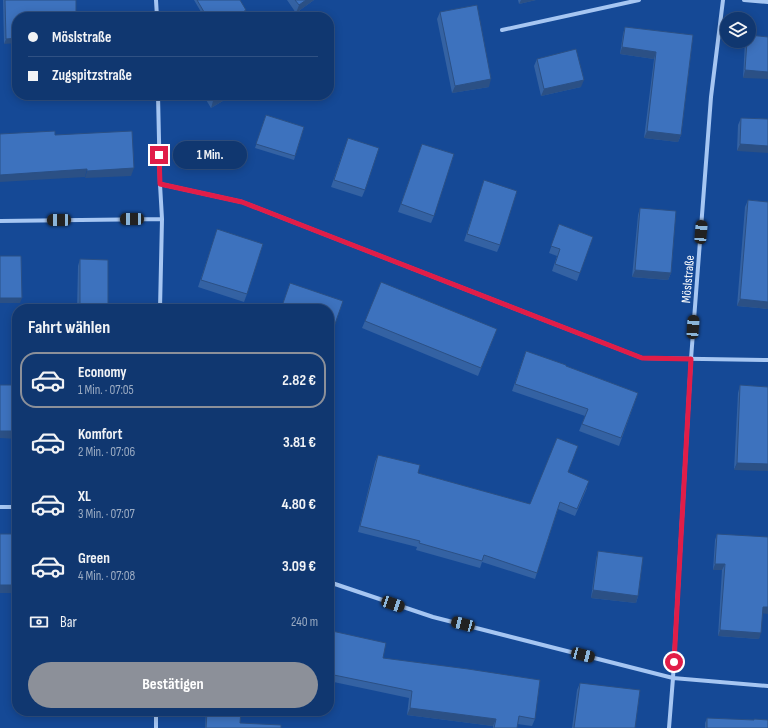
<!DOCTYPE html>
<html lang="de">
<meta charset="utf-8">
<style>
:root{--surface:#103770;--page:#193f75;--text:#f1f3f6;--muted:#9cacc3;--line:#305183;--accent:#8c9099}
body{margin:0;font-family:"Sofia Sans Condensed",sans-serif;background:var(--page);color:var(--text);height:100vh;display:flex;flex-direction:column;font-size:15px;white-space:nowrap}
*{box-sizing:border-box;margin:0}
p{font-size:13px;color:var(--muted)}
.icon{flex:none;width:22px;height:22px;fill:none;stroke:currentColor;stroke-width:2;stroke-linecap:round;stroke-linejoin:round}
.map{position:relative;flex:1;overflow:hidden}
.details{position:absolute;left:12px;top:304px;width:322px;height:412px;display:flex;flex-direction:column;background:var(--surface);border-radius:16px;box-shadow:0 2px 10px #0003,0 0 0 1px var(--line)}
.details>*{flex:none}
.hud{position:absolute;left:12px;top:12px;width:322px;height:88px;border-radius:16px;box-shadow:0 2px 10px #0003,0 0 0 1px var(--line);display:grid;align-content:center;height:88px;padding:0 16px;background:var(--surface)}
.fabs{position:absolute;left:720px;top:12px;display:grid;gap:8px}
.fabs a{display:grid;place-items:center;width:36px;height:36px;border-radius:50%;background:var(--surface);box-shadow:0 2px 10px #0003,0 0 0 1px var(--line);font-size:20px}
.end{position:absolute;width:18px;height:18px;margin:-9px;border:5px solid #e11d48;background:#fff;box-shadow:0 0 0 2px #fff}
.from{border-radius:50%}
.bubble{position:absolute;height:28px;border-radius:14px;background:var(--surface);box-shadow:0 2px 10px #0003,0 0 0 1px var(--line);font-size:13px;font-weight:700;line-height:28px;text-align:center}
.car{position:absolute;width:12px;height:24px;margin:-12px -6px;border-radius:5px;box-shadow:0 0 3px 1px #0007;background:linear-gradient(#222 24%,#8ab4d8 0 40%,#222 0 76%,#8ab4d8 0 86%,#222 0)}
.hud b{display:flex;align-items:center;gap:14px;height:38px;font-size:15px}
.hud b+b{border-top:1px solid var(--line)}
.hud i{width:10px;height:10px;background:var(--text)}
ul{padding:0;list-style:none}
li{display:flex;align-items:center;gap:12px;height:56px;margin:0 8px 6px;padding:0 8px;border:2px solid transparent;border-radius:16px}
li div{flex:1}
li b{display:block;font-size:15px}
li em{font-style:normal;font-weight:700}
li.selected{border-color:var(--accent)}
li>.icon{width:36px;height:36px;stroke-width:1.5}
h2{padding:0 16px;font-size:18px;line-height:48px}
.pay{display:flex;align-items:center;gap:10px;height:44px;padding:0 16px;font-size:15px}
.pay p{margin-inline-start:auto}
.primary-button{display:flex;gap:8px;margin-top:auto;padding:8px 16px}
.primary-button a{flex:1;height:46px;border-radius:24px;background:var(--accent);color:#fff;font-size:16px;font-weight:700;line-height:46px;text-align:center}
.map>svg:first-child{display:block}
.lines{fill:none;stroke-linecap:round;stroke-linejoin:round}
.street{stroke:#a6c6f2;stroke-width:4}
.wall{fill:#3462a3}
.shaded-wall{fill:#2b5085}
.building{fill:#3d72be;stroke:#2b5085}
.route{stroke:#e11d48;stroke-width:5}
.labels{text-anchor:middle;stroke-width:3.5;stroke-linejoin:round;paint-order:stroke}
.street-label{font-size:13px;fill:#fff;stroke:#154996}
</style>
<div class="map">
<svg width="768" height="728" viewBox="0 0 768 728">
<rect width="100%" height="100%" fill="#154996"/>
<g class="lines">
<path class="street" d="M156,0L157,17
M744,0L768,2
M502,30L639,0
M158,95L160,184L162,219L160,309
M160,184L242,202L642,358L768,360
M0,221L162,219
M0,507H17
M329,582L433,617L673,678L768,686
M156,711V728
M669,728L673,678L691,359L711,97L723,0"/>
</g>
<path class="wall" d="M3,0H76L4,44Z
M194,0H240L245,14L240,17H204Z
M287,0H314L296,13Z
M518,0H536L519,4Z
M440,12L489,87L452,93L437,19Z
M625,27L693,35L681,135L678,142L644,138L654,59L620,54L623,34Z
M768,37L743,78L745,41H749Z
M537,59L581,87L541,96L534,66Z
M203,95H233L211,108Z
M266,115L304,127L294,160L255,148Z
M741,118L768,119L737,151L738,125Z
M422,144L434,216L431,223L398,212Z
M345,146L365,190L362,197L331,187Z
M482,187L500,245L497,252L464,241Z
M748,200L768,202V309L737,306L745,207Z
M640,208L671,273L668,280L632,277L638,215Z
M559,224L593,237L577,281L552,271L557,256L549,253Z
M215,236L247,294L244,302L198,287Z
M80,259L108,309H77L78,266Z
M365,321L497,329L478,376L362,328Z
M526,351L638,393L619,446L579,431L585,416L512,391Z
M740,385L768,387L734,470L738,393Z
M578,446L568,472L587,488L575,516L558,509L535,579L482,562L480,568L416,550L417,547L358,532L375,462L378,455L418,473L530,504Z
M717,534L762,613L759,639L718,636L722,570H713L715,540Z
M598,551L638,596L636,603L591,598L596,559Z
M332,631L383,658L535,719L532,726L517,724V728H493V726L407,715L409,698L329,681V641Z
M580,683L635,728H572L577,690Z
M206,711H241L240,723L281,728H205Z
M707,718L754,720L768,728H705V723Z"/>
<path class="shaded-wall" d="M306,0H314L296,13L299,5Z
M521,0H536L519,4Z
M246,10L245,14L240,17H235Z
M17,38V43L4,44L6,39Z
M622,47L656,52L654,59L620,54Z
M745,70L768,72V79L743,78Z
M491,79L489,87L452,93L455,86Z
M584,80L581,87L541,96L544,89Z
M30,95H99L97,101L28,100Z
M223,95H233L211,108L213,101Z
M647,131L681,135L678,142L644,138Z
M740,144L768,146V153L737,151Z
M134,168L131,176L85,178L87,171Z
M87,169L85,177L0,182V175Z
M635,270L671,273L668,280L632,277Z
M0,298H22L20,303H0Z
M740,299L768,302V309L737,306Z
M0,431H17V439L0,438Z
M737,463L768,464V471L734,470Z
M715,564H725L722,570H713Z
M0,585H17V593H0Z
M593,590L638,596L636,603L591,598Z
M763,607H768V614L761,613Z
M720,630L761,633L759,639L718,636Z
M410,708L496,719L493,726L407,715Z"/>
<path class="building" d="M5,0H76V17H17V38L6,39Z
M197,0H240L246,10L235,17H207Z
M295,0H306L299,5Z
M477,5L491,79L455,86L440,12Z
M625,27L693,35L681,135L647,131L656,52L622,47Z
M749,35L768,37V72L745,70L747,41H749Z
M576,49L584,80L544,89L537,59Z
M210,95H223L213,101Z
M266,115L304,127L295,156L256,144Z
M741,118L768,119V146L740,144Z
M55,131V135L132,131L134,168L87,171V169L0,175V134Z
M348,138L379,148L365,190L334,180Z
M422,144L454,154L434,216L401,204Z
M484,180L517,191L500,245L467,234Z
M748,200L768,202V302L740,299Z
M640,208L676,211L671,273L635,270Z
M559,224L593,237L580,273L555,264L560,249L551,246Z
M217,229L263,244L247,294L201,280Z
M0,256H21L22,298H0Z
M80,259L108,260V309H80Z
M381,282L497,329L481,368L365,321Z
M290,283L343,301L329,341V309H281Z
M526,351L566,365V366L638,393L621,438L582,424L588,409L515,384Z
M0,385H17V431H0Z
M740,385L768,387V464L737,463Z
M557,438L578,446L568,472L589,481L577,509L560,502L537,573L484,555L482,561L419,543L420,541L360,526L378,455L420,465L418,473L530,504Z
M0,534H17V585H0Z
M717,534L768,537V607H763L761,633L720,630L725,564H715Z
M598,551L643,557L638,596L593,590Z
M332,631L386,643L383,658L468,669L540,680L535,719L519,716L517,728H494L496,719L410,708L412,691L329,674V647Z
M580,683L640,690L635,728H574Z
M207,711H241L240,723L281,725V728H206Z
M707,718L754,720V719L768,720V728H707Z"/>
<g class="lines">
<path class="route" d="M159,155L160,184L242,202L642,358L691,359L674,662"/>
</g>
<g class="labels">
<g class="street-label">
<text transform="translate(687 279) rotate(-85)" y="5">Möslstraße</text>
</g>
</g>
</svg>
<div class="fabs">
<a><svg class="icon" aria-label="layers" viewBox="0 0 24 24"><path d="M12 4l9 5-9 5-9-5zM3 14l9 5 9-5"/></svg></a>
</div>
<i class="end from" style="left:674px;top:662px"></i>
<i class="end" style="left:159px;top:155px"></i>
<div class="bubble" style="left:173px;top:141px;width:74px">1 Min.</div>
<i class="car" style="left:132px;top:219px;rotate:269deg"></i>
<i class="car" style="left:59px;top:220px;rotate:269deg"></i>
<i class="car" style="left:701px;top:232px;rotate:5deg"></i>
<i class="car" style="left:693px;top:327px;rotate:4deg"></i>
<i class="car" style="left:393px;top:604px;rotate:109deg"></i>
<i class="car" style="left:463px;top:624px;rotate:285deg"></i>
<i class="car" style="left:583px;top:655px;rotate:105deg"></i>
<div class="hud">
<b><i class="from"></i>Möslstraße</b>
<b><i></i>Zugspitzstraße</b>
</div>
<section class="details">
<h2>Fahrt wählen</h2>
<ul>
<li class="selected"><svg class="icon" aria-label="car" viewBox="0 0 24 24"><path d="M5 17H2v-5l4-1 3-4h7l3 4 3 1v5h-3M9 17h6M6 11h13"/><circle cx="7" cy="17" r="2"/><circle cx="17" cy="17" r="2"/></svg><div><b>Economy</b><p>1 Min. · 07:05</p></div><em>2.82 €</em></li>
<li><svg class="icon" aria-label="car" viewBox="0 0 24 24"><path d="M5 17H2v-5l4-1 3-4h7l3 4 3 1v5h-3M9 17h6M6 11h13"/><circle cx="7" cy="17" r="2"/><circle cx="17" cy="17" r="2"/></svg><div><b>Komfort</b><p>2 Min. · 07:06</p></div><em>3.81 €</em></li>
<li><svg class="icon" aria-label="car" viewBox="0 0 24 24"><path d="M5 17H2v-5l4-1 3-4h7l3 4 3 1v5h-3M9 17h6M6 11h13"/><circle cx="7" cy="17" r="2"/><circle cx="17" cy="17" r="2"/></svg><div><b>XL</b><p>3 Min. · 07:07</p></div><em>4.80 €</em></li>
<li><svg class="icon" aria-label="car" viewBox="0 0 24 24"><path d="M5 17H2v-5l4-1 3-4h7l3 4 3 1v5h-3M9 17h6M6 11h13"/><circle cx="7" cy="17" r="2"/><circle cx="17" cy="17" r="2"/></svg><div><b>Green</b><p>4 Min. · 07:08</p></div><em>3.09 €</em></li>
</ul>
<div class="pay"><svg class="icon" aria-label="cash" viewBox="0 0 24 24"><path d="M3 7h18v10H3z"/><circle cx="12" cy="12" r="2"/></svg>Bar<p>240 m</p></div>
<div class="primary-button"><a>Bestätigen</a></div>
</section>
</div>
